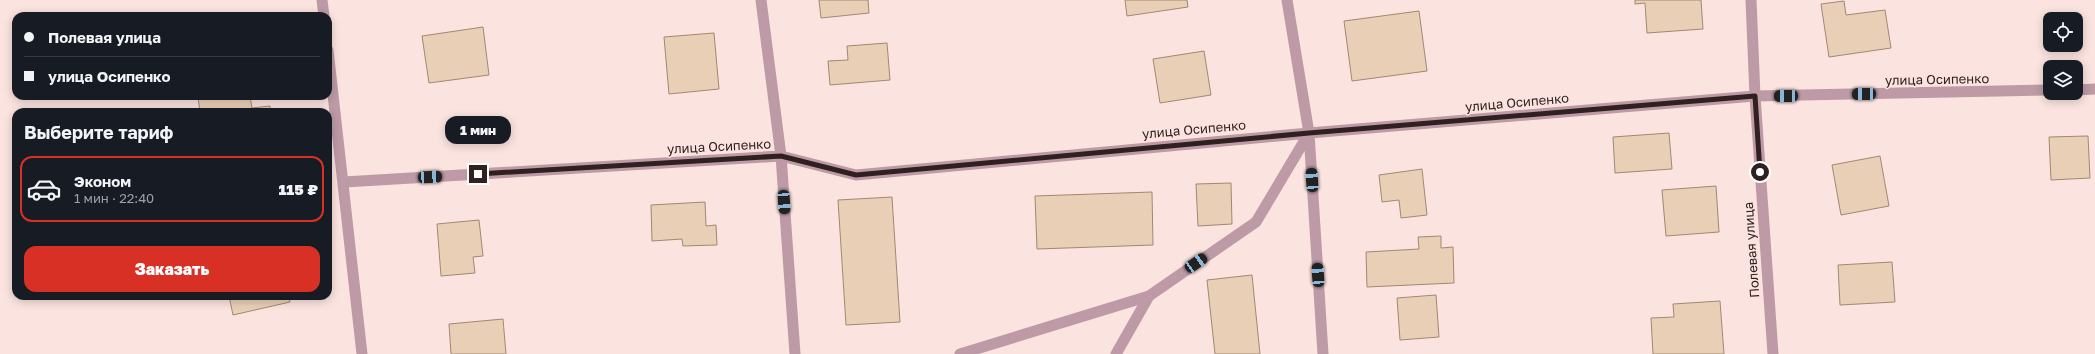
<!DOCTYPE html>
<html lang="ru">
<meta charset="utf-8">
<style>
:root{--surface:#171b24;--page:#242831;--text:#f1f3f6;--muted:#9ea1a6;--line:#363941;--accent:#d93025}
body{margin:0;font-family:"Golos Text",sans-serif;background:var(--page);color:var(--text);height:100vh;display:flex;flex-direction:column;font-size:15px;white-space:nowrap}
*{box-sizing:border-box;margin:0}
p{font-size:13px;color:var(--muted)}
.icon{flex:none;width:22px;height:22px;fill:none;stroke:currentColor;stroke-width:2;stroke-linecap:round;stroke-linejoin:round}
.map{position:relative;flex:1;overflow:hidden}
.sheet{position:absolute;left:12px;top:108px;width:320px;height:192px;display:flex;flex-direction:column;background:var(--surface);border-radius:12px;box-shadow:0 2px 10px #0003}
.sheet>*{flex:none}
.top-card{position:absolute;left:12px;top:12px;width:320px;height:88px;border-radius:12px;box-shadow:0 2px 10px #0003;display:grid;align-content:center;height:88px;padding:0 12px;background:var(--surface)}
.controls{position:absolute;left:2043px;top:12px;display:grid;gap:8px}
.controls a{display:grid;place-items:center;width:40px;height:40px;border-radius:8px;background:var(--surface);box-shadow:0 2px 10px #0003;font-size:20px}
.end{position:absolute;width:18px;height:18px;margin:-9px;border:5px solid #2f211f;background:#fff;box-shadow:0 0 0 2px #fff}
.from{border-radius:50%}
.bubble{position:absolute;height:28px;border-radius:12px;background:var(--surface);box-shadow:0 2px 10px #0003;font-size:13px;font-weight:800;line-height:28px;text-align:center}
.car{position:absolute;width:12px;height:24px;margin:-12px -6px;border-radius:5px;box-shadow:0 0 3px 1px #0007;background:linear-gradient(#222 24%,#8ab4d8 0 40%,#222 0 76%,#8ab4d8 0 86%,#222 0)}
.top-card b{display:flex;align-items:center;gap:14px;height:38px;font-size:15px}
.top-card b+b{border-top:1px solid var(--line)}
.top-card i{width:10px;height:10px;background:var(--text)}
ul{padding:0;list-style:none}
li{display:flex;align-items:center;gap:12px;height:66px;margin:0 8px 6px;padding:0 4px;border:2px solid transparent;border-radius:12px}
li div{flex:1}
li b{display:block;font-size:15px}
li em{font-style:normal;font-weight:800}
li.active{border-color:var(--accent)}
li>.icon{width:36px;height:36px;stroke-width:1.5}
h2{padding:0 12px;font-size:18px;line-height:48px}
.button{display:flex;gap:8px;margin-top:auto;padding:8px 12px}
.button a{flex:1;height:46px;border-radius:12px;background:var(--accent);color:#fff;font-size:16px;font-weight:800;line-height:46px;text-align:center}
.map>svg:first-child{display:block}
.building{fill:#eacfb7;stroke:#a28872}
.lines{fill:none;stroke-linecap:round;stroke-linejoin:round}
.service{stroke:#bd9aa5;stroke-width:11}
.minor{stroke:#bd9aa5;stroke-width:11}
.route{stroke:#2f211f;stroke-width:5}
.labels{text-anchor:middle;stroke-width:3;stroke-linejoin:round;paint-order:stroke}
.street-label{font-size:13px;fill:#2f211f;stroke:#fbe3df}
</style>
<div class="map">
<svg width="2095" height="354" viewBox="0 0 2095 354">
<rect width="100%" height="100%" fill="#fbe3df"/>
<path class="building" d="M819,0H868L869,13L821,18Z
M1125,0H1187L1188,7L1127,16Z
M1635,0H1701L1703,29L1647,33L1645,3L1635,4Z
M1844,1L1846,15L1885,10L1891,48L1829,57L1821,4Z
M1419,11L1427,71L1352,81L1344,21Z
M483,27L489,75L429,83L422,36Z
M714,33L719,89L669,94L664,37Z
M887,43L890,80L830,85L828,61L848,60L847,46Z
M1204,51L1211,95L1160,103L1153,59Z
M210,96H250L252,108L270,106V112H200L198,97Z
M1669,133L1672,169L1615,173L1613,137Z
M2088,136L2090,178L2051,180L2049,137Z
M1880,156L1889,206L1841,215L1832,165Z
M1422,169L1427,215L1401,218L1399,200L1382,202L1379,175Z
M1231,183L1232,224L1198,226L1196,184Z
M1716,186L1719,232L1666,236L1662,190Z
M1152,192L1153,245L1037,249L1035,196Z
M892,197L900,322L846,325L838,200Z
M705,202L706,226L716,225L717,245L683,246L682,239L652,241L651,205Z
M479,220L483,256L473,257L475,273L441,276L437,224Z
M1441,236V248L1453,247L1454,283L1367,287L1366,252L1419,249L1418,237Z
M1892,262L1895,302L1840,305L1838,265Z
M1252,275L1260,354H1215L1207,280Z
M1436,295L1439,337L1400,340L1397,298Z
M229,296H289L290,302L233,315Z
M1720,301L1724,354H1653L1651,318L1674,317L1673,304Z
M503,319L506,354H451L449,324Z"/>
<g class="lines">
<path class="service" d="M960,354L1149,296"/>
<path class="minor" d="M322,0L324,16
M761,0L781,156L795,354
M1287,0L1309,133L1323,354
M1751,0L1755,96L1773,354
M328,50L362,354
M2076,90L2095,89
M344,182L781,156L856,175L1309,133L1755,96L2050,90
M1116,354L1149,296L1256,222L1309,133"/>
</g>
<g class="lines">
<path class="route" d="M478,174L781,156L856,175L1309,133L1755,96L1760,172"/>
</g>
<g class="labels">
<g class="street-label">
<text transform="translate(1937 79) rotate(-1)" y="5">улица Осипенко</text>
<text transform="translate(1517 102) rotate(-5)" y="5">улица Осипенко</text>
<text transform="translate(1194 129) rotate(-5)" y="5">улица Осипенко</text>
<text transform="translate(719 146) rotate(-3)" y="5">улица Осипенко</text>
<text transform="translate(1751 250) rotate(-94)" y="5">Полевая улица</text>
</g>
</g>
</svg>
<div class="controls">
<a><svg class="icon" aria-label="locate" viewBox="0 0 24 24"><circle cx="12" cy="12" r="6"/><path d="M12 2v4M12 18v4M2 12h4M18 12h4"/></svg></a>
<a><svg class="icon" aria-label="layers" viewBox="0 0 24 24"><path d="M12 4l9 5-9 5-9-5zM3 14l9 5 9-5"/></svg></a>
</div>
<i class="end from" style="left:1760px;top:172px"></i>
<i class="end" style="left:478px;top:174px"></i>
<div class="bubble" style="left:445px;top:116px;width:66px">1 мин</div>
<i class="car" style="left:1864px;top:94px;rotate:269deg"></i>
<i class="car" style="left:1786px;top:96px;rotate:269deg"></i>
<i class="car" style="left:430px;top:177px;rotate:87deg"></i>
<i class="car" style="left:1312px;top:180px;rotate:356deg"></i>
<i class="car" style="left:784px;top:202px;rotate:176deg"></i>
<i class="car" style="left:1196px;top:263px;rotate:56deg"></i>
<i class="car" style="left:1318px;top:275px;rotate:356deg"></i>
<div class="top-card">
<b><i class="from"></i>Полевая улица</b>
<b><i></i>улица Осипенко</b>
</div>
<section class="sheet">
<h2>Выберите тариф</h2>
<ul>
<li class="active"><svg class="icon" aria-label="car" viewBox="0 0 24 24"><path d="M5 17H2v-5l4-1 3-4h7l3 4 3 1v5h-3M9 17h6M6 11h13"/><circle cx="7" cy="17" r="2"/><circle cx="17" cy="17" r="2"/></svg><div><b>Эконом</b><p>1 мин · 22:40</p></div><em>115 ₽</em></li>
</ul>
<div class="button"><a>Заказать</a></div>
</section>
</div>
